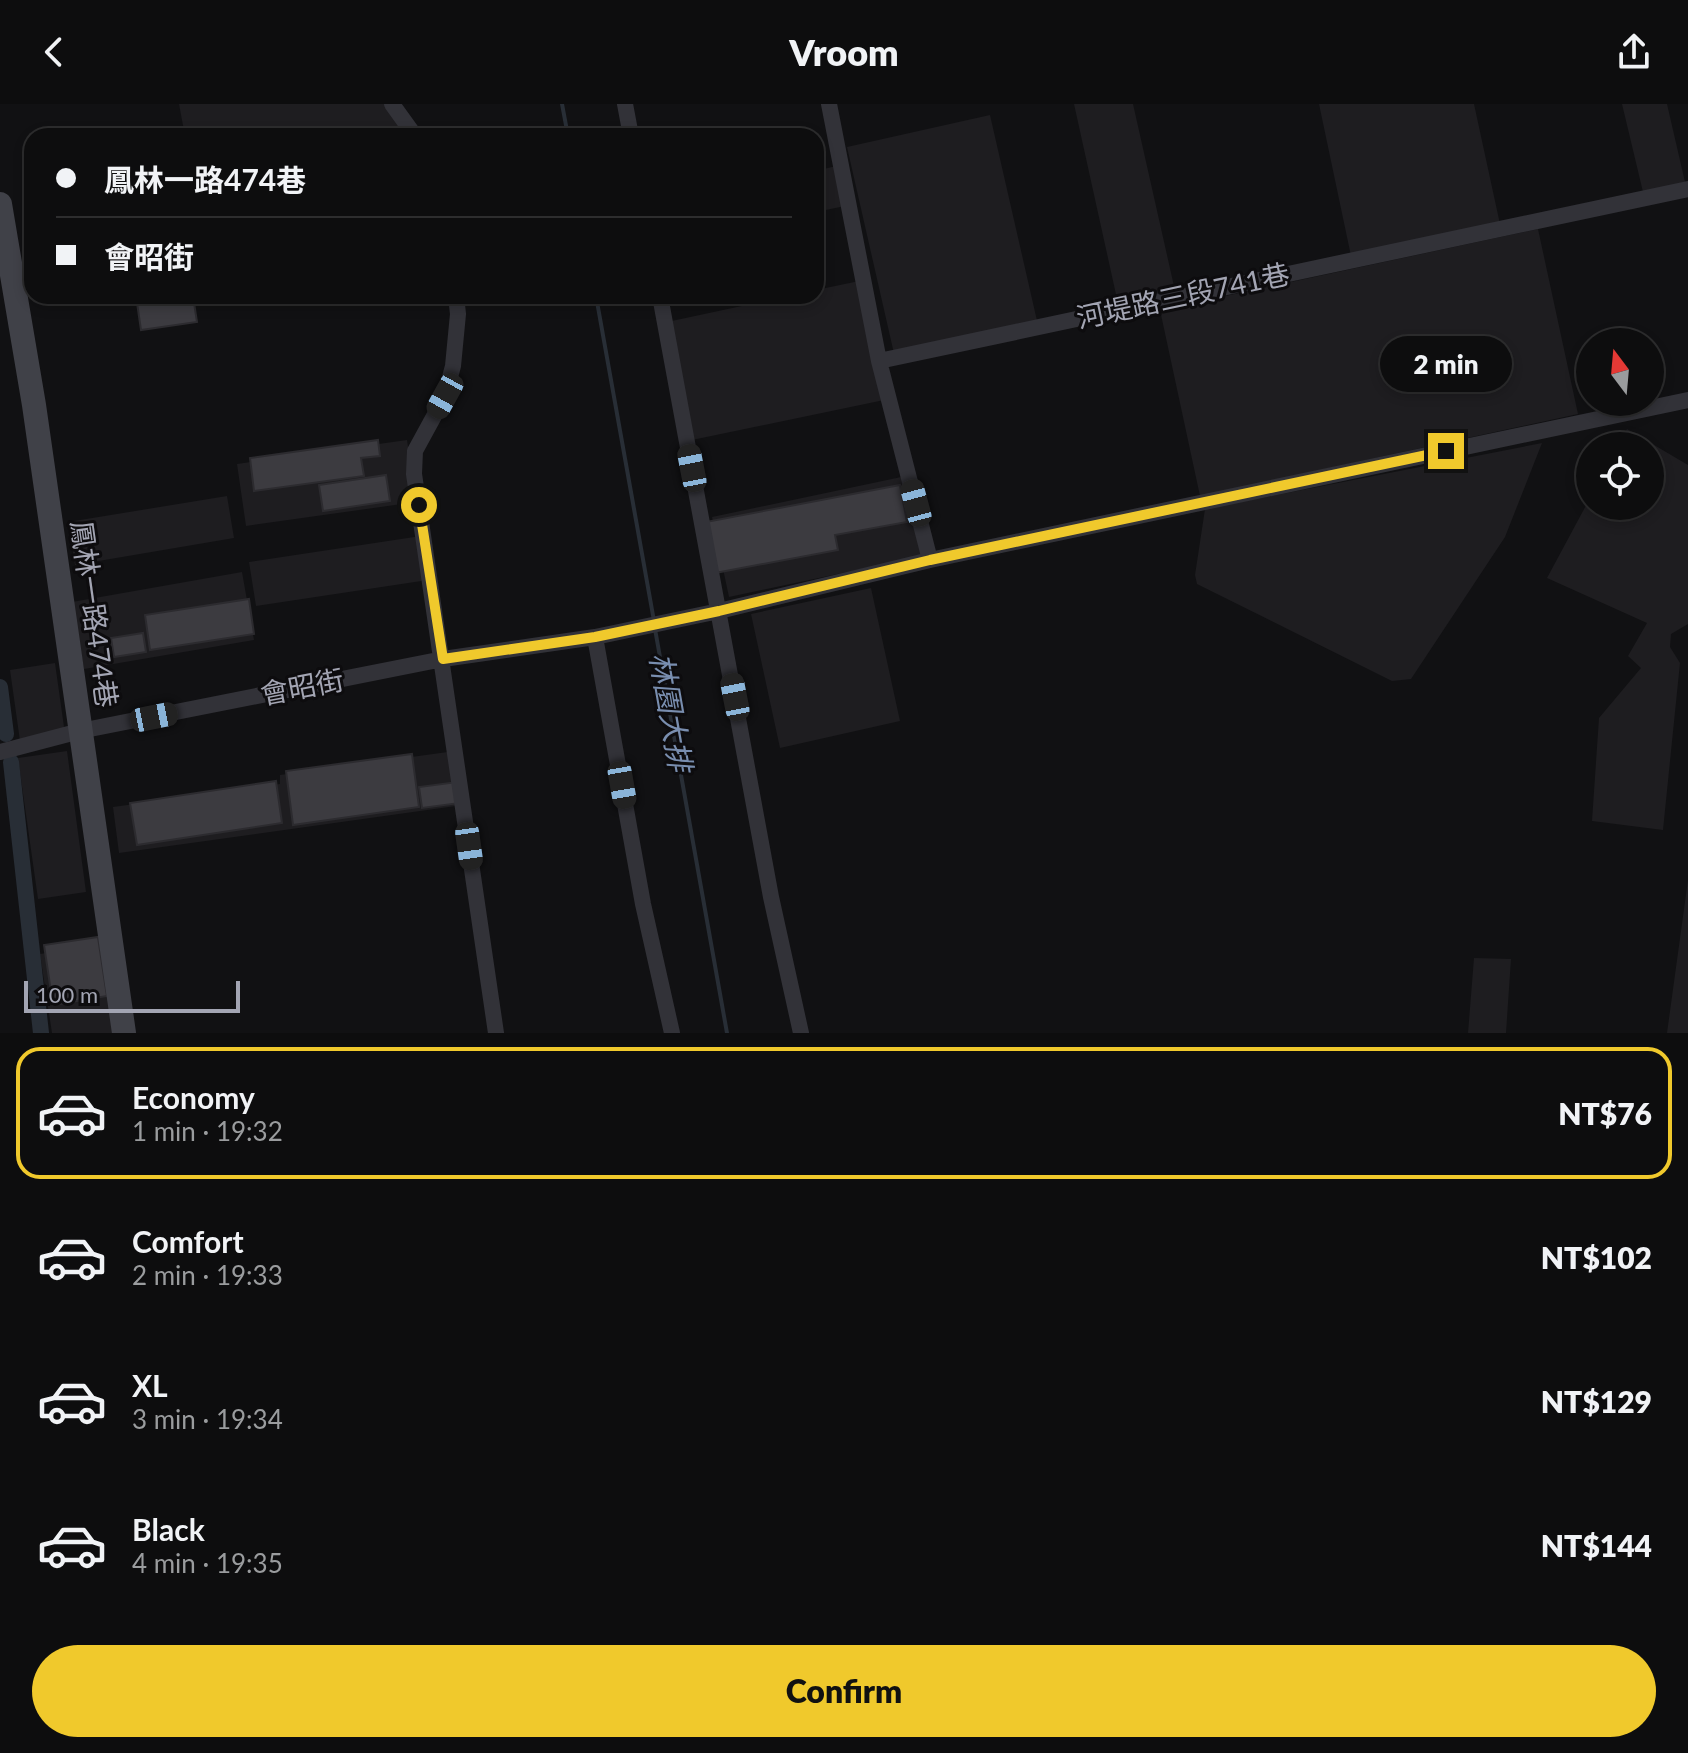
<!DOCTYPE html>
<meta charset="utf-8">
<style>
:root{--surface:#0d0d0e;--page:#1b1b1c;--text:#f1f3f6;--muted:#9a9c9e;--line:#2d2d2e;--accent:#f0c92c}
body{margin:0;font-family:Lato,"Noto Sans TC",sans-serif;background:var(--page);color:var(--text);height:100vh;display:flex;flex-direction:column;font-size:30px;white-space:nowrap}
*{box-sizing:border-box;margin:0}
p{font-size:26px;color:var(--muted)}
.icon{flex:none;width:44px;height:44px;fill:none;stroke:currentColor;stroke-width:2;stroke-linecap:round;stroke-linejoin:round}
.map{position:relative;height:929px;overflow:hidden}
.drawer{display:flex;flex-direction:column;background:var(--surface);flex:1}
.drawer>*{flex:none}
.hud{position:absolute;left:24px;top:24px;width:800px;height:176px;border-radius:24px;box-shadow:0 4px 12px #0003,0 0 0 2px var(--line);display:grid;align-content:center;height:176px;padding:0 32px;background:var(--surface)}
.needle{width:52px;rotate:344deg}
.tools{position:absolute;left:1576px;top:224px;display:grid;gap:16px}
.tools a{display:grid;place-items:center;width:88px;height:88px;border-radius:50%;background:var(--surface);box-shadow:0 4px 12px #0003,0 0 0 2px var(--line);font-size:40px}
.scale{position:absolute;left:24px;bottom:20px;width:216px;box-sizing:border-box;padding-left:8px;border:4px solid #a3a5b3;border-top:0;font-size:22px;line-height:28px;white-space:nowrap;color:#a3a5b3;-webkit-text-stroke:6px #0d0c0e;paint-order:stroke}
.end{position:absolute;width:36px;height:36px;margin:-18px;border:10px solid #f0c92c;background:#111;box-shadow:0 0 0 4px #111}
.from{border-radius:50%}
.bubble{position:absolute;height:56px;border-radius:28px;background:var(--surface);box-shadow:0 4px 12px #0003,0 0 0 2px var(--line);font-size:26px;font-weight:800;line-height:56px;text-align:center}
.car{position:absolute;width:24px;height:48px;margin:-24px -12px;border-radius:10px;box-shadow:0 0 6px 2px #0007;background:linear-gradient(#222 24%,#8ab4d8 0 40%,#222 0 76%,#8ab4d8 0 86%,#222 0)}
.hud b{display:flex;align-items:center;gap:28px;height:76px;font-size:30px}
.hud b+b{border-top:2px solid var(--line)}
.hud i{width:20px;height:20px;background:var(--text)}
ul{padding:14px 0 0;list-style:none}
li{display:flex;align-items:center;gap:24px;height:132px;margin:0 16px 12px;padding:0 16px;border:4px solid transparent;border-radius:24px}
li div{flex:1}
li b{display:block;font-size:30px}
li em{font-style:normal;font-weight:800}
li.active{border-color:var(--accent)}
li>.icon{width:72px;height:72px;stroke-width:1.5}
.button{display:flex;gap:16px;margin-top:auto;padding:16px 32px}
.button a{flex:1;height:92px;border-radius:48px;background:var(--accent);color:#111;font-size:32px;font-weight:800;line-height:92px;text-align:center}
header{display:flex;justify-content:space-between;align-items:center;height:104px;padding:0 32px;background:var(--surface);font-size:36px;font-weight:800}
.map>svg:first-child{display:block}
.built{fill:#1e1d20}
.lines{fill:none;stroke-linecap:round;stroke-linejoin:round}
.stream{stroke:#282e36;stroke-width:4}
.canal{stroke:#282e36;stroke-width:16}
.building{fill:#3c3b40;stroke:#2c2b2f;stroke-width:2}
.street{stroke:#323238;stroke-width:16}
.secondary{stroke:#404148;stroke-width:24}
.route{stroke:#f0c92c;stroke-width:10}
.labels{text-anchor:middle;stroke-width:6;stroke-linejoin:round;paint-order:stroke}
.street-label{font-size:28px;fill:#a3a5b3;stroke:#0d0c0e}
.water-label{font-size:30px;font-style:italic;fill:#798eaf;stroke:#0d0c0e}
</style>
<header><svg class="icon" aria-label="back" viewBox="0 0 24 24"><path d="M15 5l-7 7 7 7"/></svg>Vroom<svg class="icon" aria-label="share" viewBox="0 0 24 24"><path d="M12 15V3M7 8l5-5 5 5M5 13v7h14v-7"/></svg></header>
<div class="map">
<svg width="1688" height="929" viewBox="0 0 1688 929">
<rect width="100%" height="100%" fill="#111113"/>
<path class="built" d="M179,0H389L400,11L405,32H185Z
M1074,0H1133L1176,191L1119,204Z
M1319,0H1474L1500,120L1351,152Z
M1622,0H1667L1685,78L1643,88Z
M990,11L1038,221L895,254L847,43Z
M836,62L845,102L816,108V67Z
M1538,125L1578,310L1200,392L1160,206Z
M864,176L889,295L692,336L667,218L789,192H816V186Z
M1627,325L1688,361V520L1671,530L1670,543L1680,559L1663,726L1592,717L1599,614L1641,564L1628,552L1647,519L1547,474L1590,394V402H1650V342H1618Z
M407,336L416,398L246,422L237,360Z
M1542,339L1505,433L1411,575L1392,577L1197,480L1195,471L1205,405Z
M906,372L923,452L729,493L712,413Z
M227,392L234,434L75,461L68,418Z
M421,432L428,476L256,502L249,458Z
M242,468L254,536L84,565L72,498Z
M871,484L900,617L780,644L751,510Z
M55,559L65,630L20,637L10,566Z
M67,647L86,788L38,795L18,654Z
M455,647L463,701L119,749L113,703L280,680V671Z
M1688,775V929H1667L1688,776Z
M99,840L114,929H52L40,850Z
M1474,854L1511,855L1506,929H1468Z"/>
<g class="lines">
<path class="stream" d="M562,0L568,32
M596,192L654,517
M655,525L727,929"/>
<path class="canal" d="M0,583L6,630
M11,658L41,929"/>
</g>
<path class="building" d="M136,192H193L197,218L141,226Z
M378,336L380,352L361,354L364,372L254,387L250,354Z
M386,371L390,397L323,407L319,381Z
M900,381L907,418L835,431L838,446L715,469L706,418Z
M249,495L254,530L150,546L145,511Z
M143,529L146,548L114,553L111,534Z
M412,650L419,703L293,721L286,667Z
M276,677L282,719L137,741L130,699Z
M457,678L460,699L422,704L419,683Z
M98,833L107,892L53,901L44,841Z"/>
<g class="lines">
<path class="street" d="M392,0L415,32
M625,0L631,32
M829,0L879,257
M456,192L458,210L453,262L445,292L415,347L414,370L496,929
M660,192L771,793L801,929
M930,456L879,257L1688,85
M595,533L643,800L672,929
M0,648L80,627L443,555L595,533L719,507L930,456L1688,296"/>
<path class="secondary" d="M0,100L34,301L124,929"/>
</g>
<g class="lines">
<path class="route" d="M419,401L443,555L595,533L719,507L930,456L1446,347"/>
</g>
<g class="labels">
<g class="street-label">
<text transform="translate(1183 192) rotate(-12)" y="10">河堤路三段741巷</text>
<text transform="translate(94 510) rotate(82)" y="10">鳳林一路474巷</text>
<text transform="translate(302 583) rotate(-11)" y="10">會昭街</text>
</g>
<g class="water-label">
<text transform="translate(670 608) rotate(80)" y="10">林園大排</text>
</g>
</g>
</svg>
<div class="tools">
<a><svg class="needle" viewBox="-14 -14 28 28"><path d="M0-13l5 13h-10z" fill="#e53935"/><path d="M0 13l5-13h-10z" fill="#9a9c9e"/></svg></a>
<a><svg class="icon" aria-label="locate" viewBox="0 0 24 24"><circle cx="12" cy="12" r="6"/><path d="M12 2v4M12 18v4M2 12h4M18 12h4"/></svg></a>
</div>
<div class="scale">100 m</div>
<i class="end from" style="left:419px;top:401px"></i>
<i class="end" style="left:1446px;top:347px"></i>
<div class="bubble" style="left:1380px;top:232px;width:132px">2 min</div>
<i class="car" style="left:445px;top:292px;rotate:209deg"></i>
<i class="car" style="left:692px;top:364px;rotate:349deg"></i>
<i class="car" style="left:916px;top:399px;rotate:345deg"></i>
<i class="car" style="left:735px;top:593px;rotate:349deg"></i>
<i class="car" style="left:154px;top:613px;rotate:79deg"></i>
<i class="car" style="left:622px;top:681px;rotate:170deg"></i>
<i class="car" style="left:469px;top:742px;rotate:172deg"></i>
<div class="hud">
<b><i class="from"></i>鳳林一路474巷</b>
<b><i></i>會昭街</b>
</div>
</div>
<section class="drawer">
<ul>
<li class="active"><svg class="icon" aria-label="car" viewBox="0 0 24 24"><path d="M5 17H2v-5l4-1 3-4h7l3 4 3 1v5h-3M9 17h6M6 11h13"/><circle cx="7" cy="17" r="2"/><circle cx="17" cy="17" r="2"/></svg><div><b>Economy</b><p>1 min · 19:32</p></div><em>NT$76</em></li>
<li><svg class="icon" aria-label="car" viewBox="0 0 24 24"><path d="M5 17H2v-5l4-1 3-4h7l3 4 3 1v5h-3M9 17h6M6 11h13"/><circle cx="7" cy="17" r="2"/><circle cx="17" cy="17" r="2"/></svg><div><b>Comfort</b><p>2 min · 19:33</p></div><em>NT$102</em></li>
<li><svg class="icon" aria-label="car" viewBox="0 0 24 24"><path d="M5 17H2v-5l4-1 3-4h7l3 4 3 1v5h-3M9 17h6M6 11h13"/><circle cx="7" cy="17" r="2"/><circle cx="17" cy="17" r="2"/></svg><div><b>XL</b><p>3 min · 19:34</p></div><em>NT$129</em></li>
<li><svg class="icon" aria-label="car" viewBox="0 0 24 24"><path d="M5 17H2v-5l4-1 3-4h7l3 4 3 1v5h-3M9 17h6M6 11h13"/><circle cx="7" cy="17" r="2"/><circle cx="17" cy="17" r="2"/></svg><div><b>Black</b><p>4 min · 19:35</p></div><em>NT$144</em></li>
</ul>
<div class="button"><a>Confirm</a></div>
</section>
